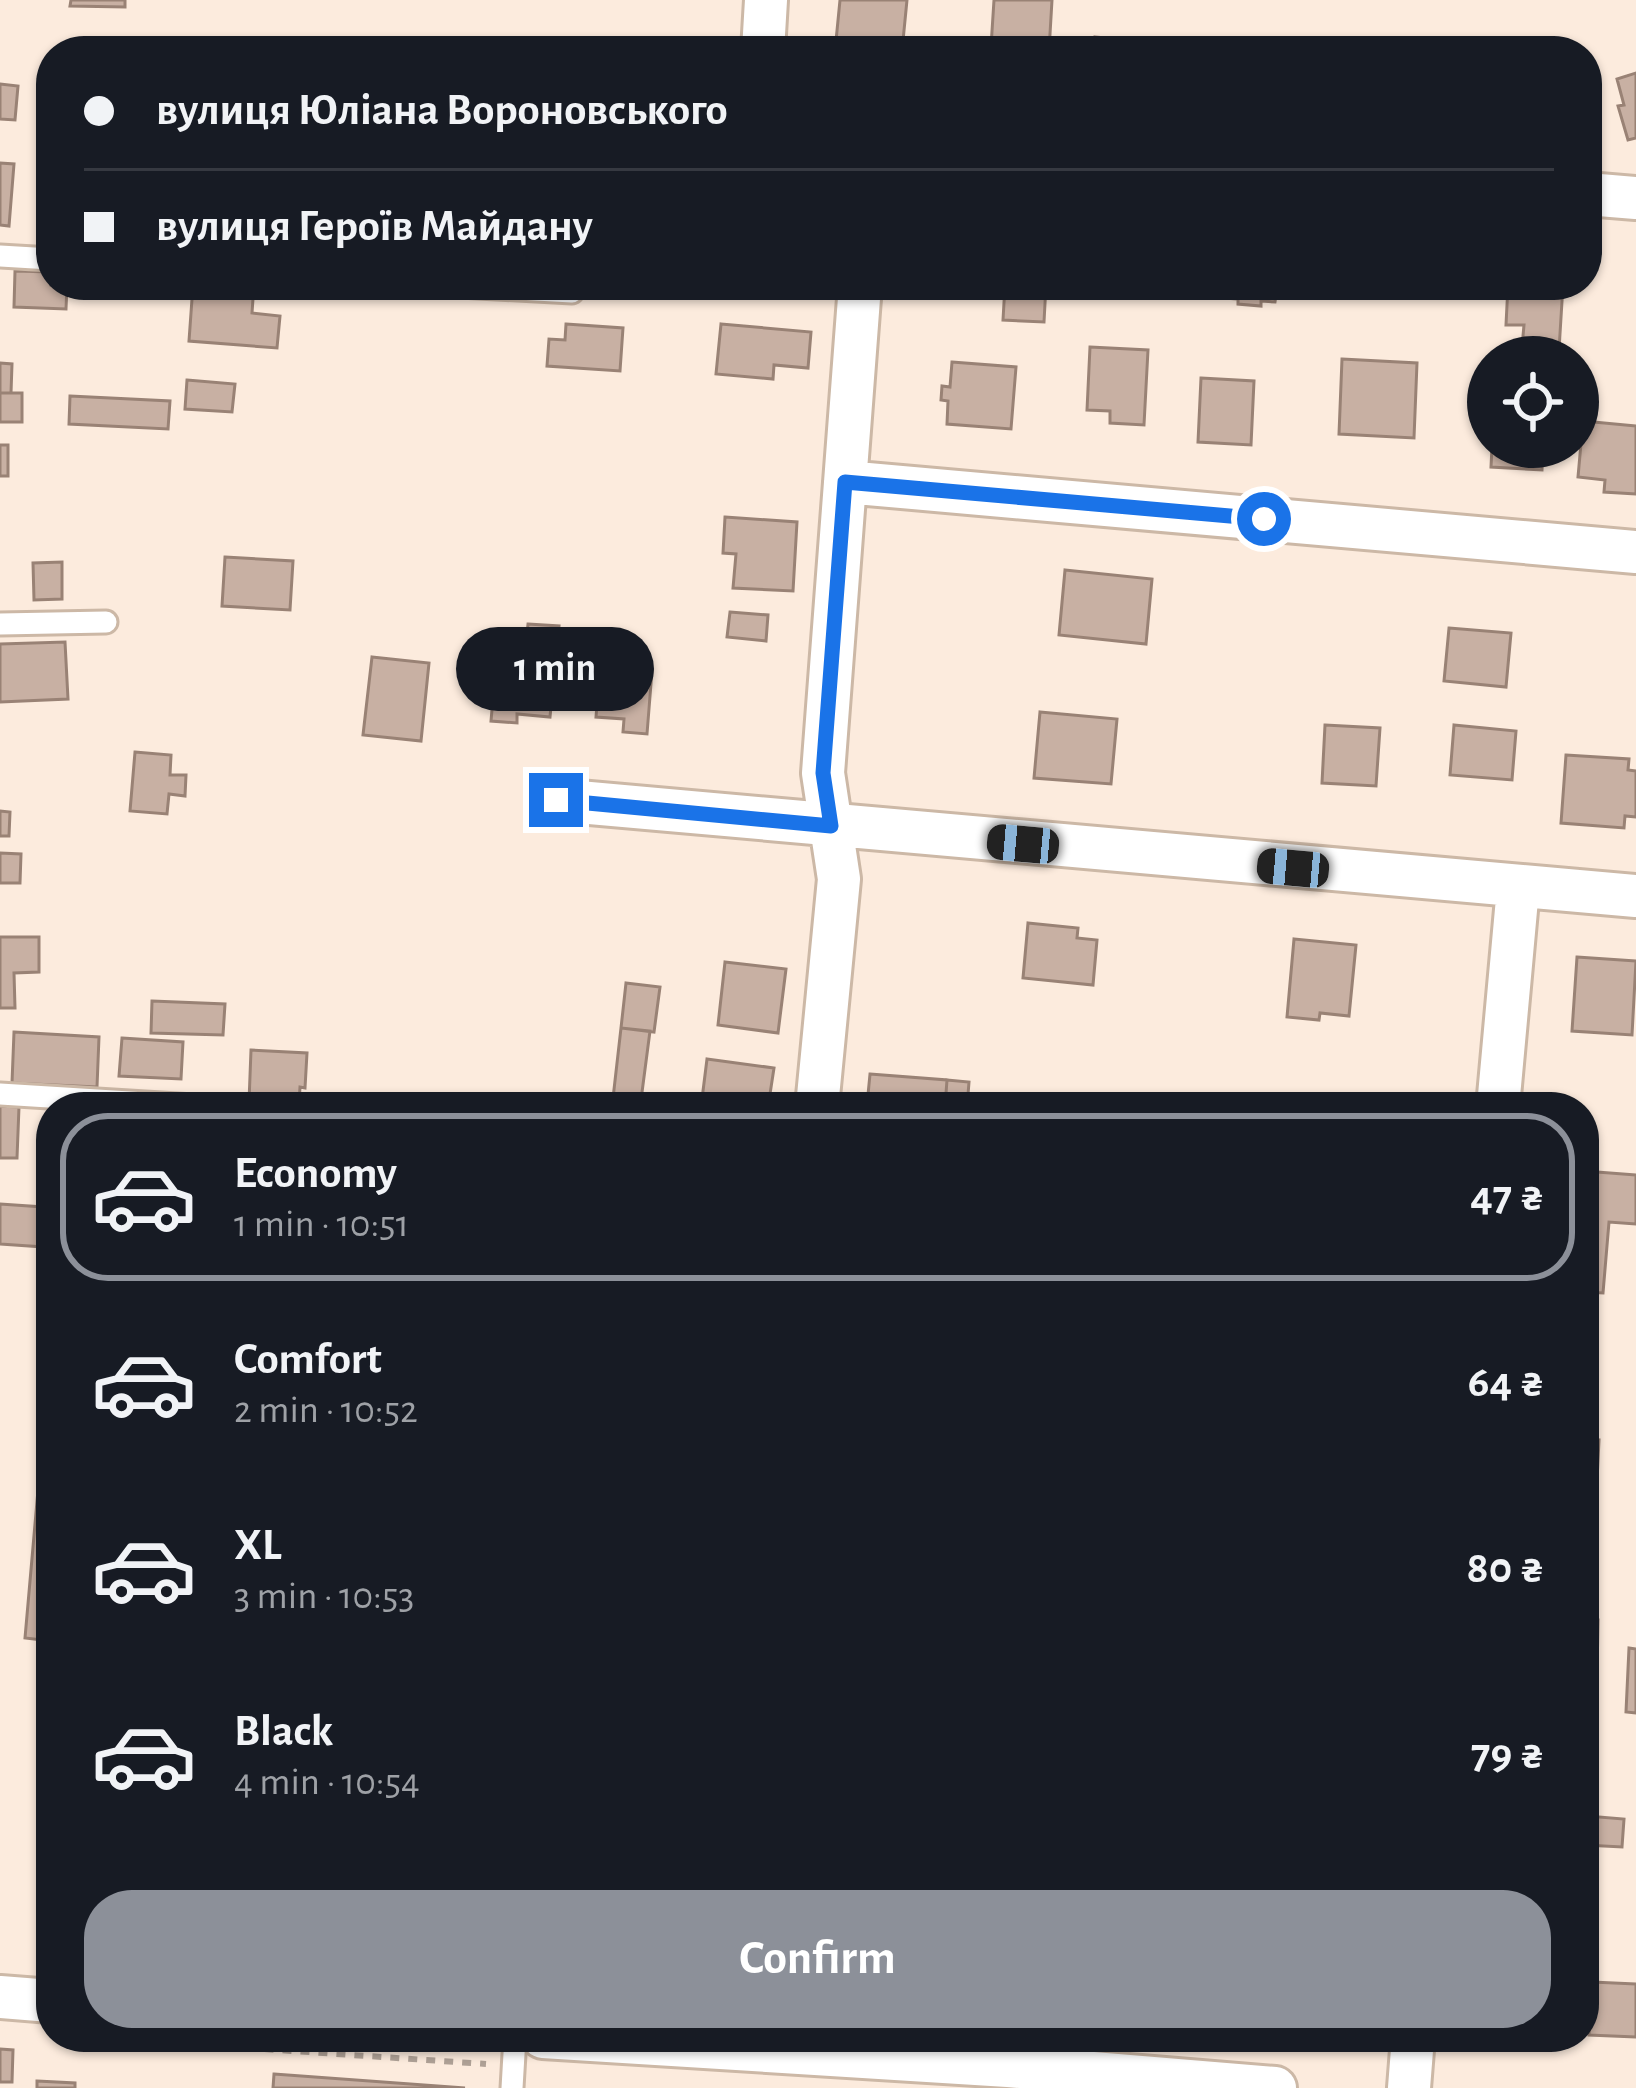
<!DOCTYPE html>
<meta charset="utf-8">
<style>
:root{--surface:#171b24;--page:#20242c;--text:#f1f3f6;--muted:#9ea1a6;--line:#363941;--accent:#8c9099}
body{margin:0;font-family:"Alegreya Sans",sans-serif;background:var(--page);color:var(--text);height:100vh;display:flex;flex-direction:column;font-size:45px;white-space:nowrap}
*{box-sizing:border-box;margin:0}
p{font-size:39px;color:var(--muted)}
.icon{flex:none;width:66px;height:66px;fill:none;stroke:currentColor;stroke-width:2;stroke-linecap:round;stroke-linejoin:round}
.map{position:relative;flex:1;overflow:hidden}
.details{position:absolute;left:36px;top:1092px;width:1563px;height:960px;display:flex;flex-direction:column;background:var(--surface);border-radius:48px;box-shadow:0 3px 9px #0004}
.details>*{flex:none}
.top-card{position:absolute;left:36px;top:36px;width:1566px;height:264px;border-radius:48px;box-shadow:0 3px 9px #0004;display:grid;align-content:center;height:264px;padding:0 48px;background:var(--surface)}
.controls{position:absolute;left:1467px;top:336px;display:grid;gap:24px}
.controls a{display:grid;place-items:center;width:132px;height:132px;border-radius:50%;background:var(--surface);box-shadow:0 3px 9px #0004;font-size:60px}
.end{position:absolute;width:54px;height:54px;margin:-27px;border:15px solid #1a73e8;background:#fff;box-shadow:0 0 0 6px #fff}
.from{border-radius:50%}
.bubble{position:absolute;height:84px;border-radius:42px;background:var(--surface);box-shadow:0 3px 9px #0004;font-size:39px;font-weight:700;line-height:84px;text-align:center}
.car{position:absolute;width:36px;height:72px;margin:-36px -18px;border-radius:15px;box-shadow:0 0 9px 3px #0007;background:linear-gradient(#222 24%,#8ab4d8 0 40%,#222 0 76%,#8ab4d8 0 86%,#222 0)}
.top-card b{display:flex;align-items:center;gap:42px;height:114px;font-size:45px}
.top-card b+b{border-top:3px solid var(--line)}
.top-card i{width:30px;height:30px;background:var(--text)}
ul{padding:21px 0 0;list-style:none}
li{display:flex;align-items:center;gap:36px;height:168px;margin:0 24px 18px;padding:0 24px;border:6px solid transparent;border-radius:48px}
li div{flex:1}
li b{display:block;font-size:45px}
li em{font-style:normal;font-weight:700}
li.selected{border-color:var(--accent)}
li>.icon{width:108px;height:108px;stroke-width:1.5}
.button{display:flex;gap:24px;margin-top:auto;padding:24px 48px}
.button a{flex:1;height:138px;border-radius:48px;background:var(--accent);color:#fff;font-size:48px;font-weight:700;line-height:138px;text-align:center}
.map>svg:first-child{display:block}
.building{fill:#c8b0a3;stroke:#998275;stroke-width:3}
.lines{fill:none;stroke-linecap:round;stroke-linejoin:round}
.lane-casing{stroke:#ccb8a6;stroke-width:27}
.street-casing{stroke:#ccb8a6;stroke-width:48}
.path{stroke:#afa196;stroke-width:6;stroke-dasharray:9 9;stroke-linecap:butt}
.lane{stroke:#fff;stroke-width:21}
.street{stroke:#fff;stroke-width:42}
.route{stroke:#1a73e8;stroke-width:15}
</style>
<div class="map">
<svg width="1636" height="2088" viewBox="0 0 1636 2088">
<rect width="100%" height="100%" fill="#fcebdd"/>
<path class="building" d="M71,0H125V7L70,6Z
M840,0H907L902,51H835Z
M994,0H1052L1049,51L991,47Z
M1095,37L1171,44V51H1094Z
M1636,73V138L1628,140L1618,106L1624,105L1617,79Z
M0,84L18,86L15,120L0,119Z
M0,163L14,164L9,226L0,225Z
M15,271L51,272V285H67L66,309L14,307Z
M193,285H254L252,313L280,316L277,348L189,341Z
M1005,285H1046L1044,322L1003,320Z
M1225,285H1301L1300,296L1276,295L1275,302L1261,301V306L1238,304V299L1225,298Z
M1508,285H1563L1559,350L1522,347L1524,325H1506Z
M566,324L623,328L620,371L547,366L549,339L565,340Z
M721,324L811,332L808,368L774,365L773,379L716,374Z
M1090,347L1148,350L1144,425L1110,423V411L1087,410Z
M1342,359L1417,363L1414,438L1339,434Z
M952,362L1016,367L1011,429L947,424L948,401L941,400L942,386L950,387Z
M0,363L12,364L11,393H0Z
M1201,378L1254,381L1251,445L1198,442Z
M187,380L235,384L232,412L185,409Z
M0,393H22V422H0Z
M70,396L170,401L168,429L69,424Z
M1583,421L1636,426V494L1604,492L1605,480L1578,477Z
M0,445H8V476H0Z
M1492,447H1543L1542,470L1491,467Z
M725,517L797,522L793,591L733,588L736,554L723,553Z
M225,557L293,561L290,610L222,606Z
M62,562V599L34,600L33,563Z
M1065,570L1152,579L1146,644L1059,635Z
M730,612L768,615L766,641L727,637Z
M528,624L559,626L550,717L517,714V723L491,721L497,652L525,655Z
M1449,628L1511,633L1506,687L1444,681Z
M65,642L68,699L0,702V644Z
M372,657L429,663L421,741L363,735Z
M600,667L652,671L647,734L623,732L624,719L596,717Z
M1040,712L1117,719L1111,784L1034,778Z
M1325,725L1380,728L1376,786L1322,783Z
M1454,725L1516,731L1512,780L1450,775Z
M135,752L171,755L170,775H186L185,796L169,794L167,814L130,811Z
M1566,755L1629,759L1628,770L1636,771V817L1625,816L1624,828L1561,823Z
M0,811L10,812L9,836H0Z
M0,853L21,854L20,883H0Z
M1028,923L1078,928L1077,938L1097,940L1093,985L1023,978Z
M0,937H39V972L14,973L15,1008H0Z
M1294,939L1356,945L1349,1016L1320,1013L1319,1020L1287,1017Z
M1577,957L1636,961L1632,1035L1572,1031Z
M725,962L786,969L778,1033L718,1025Z
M626,983L660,987L654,1032L621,1028Z
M152,1001L225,1004L223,1035L151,1033Z
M621,1028L650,1031L641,1100L653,1101L652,1107H612Z
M14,1032L99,1037L97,1087L12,1083Z
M122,1038L183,1042L181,1079L119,1076Z
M251,1050L307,1053L305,1088L300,1087L299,1104L249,1102Z
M707,1059L774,1068L768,1107H701Z
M870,1074L947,1080L945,1107L867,1105Z
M947,1080L969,1082L967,1107H945Z
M1011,1097L1088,1105V1107H1010Z
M0,1106L19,1107L17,1158H0Z
M1584,1171L1636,1175V1224L1609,1222L1603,1293L1584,1292Z
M0,1204L43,1207V1217L51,1218V1254L43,1253V1247L0,1244Z
M46,1399H51V1641L25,1638Z
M1584,1439L1599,1440L1596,1502L1584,1501Z
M1584,1620H1598L1597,1678H1584Z
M1629,1648L1636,1649V1713L1626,1712Z
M1584,1753H1591L1587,1805H1584Z
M1587,1816L1624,1819L1622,1847L1585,1845Z
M1592,1982L1636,1984V2037L1589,2035Z
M0,2049L13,2050L12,2082H0Z
M274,2074L465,2088H273Z
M37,2081L75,2083V2088H37Z"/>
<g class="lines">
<defs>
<path id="lane" d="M0,256L51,259
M441,285L572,292
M0,624L106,622
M0,1094L210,1107
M512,2088L515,2037"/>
<path id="street" d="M763,51L766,0
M1587,194L1636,198
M845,482L1636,552
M556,800L1636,896
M817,1107L839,879L823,773L860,285
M1498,1107L1518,888
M0,1997L51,2001
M543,2037L1008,2066L1275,2088
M1409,2088L1413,2037"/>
</defs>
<use href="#lane" class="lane-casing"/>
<use href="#street" class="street-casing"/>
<path class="path" d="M85,2037L486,2064"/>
<use href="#lane" class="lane"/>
<use href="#street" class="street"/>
</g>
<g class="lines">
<path class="route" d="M556,800L831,826L823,773L845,482L1264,519"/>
</g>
</svg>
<div class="controls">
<a><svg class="icon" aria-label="locate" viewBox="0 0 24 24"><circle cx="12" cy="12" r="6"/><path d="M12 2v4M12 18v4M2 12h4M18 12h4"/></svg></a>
</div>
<i class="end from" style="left:1264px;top:519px"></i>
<i class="end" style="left:556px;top:800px"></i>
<div class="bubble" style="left:456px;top:627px;width:198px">1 min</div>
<i class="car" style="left:1023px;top:844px;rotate:275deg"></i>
<i class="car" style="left:1293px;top:868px;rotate:275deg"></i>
<div class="top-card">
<b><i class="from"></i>вулиця Юліана Вороновського</b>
<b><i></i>вулиця Героїв Майдану</b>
</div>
<section class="details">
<ul>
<li class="selected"><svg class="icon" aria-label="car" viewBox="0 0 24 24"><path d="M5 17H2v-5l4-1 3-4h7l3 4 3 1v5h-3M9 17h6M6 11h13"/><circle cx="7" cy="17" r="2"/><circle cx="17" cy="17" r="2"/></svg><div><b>Economy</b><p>1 min · 10:51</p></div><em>47 ₴</em></li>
<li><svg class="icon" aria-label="car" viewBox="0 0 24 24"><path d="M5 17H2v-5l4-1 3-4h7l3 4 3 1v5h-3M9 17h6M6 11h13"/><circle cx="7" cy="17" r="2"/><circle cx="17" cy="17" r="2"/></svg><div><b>Comfort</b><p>2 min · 10:52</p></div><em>64 ₴</em></li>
<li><svg class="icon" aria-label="car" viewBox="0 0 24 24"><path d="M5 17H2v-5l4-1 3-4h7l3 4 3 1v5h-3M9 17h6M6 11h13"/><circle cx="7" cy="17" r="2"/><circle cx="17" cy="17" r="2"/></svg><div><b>XL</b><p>3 min · 10:53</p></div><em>80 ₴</em></li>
<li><svg class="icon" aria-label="car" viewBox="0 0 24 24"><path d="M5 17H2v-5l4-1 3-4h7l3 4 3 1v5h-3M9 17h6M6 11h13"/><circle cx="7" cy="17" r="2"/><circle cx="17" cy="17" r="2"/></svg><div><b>Black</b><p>4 min · 10:54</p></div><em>79 ₴</em></li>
</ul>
<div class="button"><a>Confirm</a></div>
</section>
</div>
